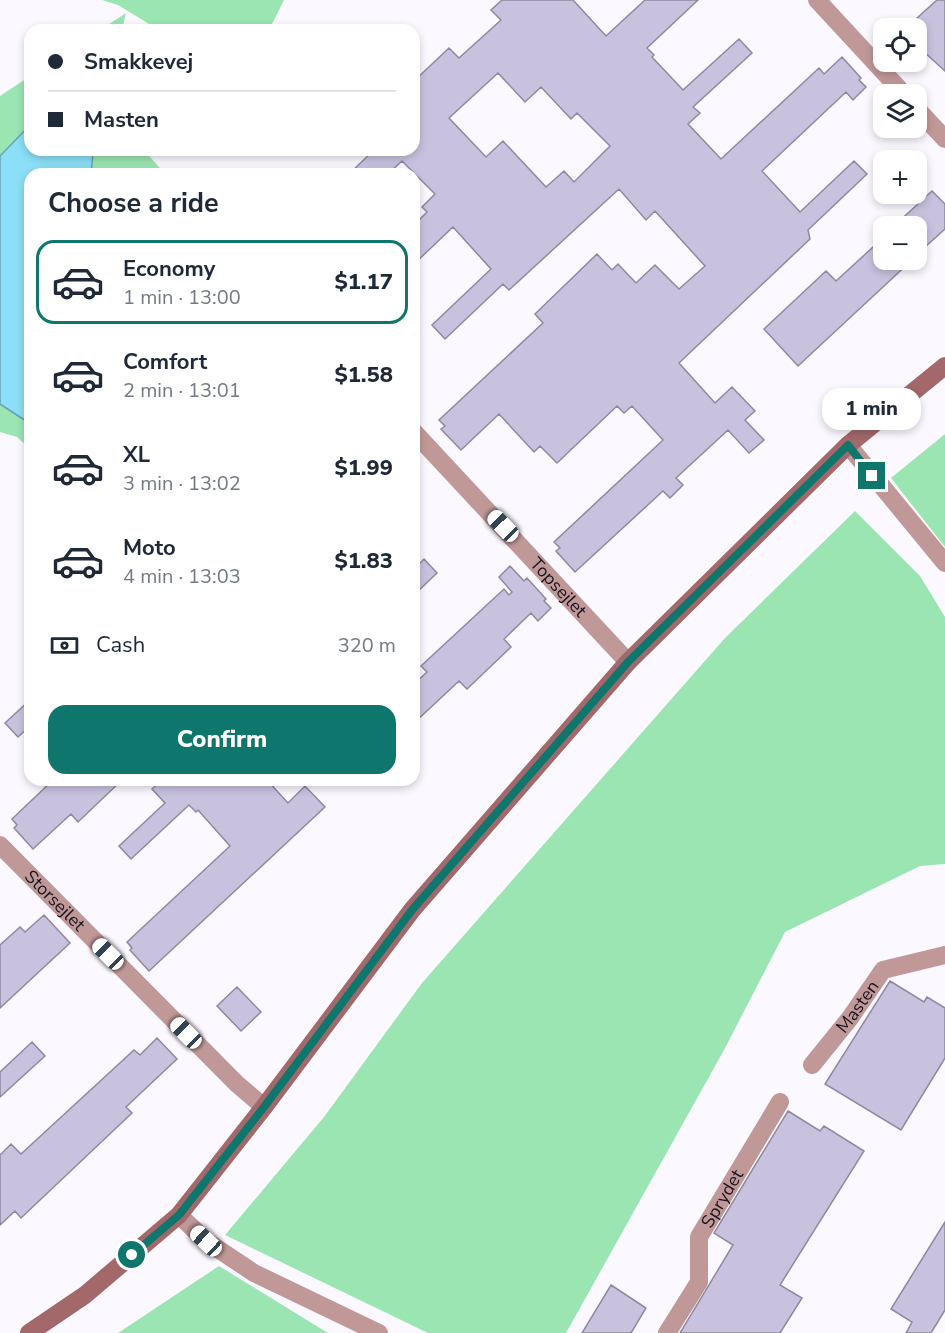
<!DOCTYPE html>
<meta charset="utf-8">
<style>
:root{--surface:#fff;--page:#f6f6f7;--text:#1f2937;--muted:#747a83;--line:#e0e1e3;--accent:#0f766e}
body{margin:0;font-family:"Nunito Sans",sans-serif;background:var(--page);color:var(--text);height:100vh;display:flex;flex-direction:column;font-size:22px;white-space:nowrap}
*{box-sizing:border-box;margin:0}
p{font-size:20px;color:var(--muted)}
.icon{flex:none;width:33px;height:33px;fill:none;stroke:currentColor;stroke-width:2;stroke-linecap:round;stroke-linejoin:round}
.map{position:relative;flex:1;overflow:hidden}
.side{position:absolute;left:24px;top:168px;width:396px;height:618px;display:flex;flex-direction:column;background:var(--surface);border-radius:18px;box-shadow:0 3px 9px #0003}
.side>*{flex:none}
.banner{position:absolute;left:24px;top:24px;width:396px;height:132px;border-radius:18px;box-shadow:0 3px 9px #0003;display:grid;align-content:center;height:132px;padding:0 24px;background:var(--surface)}
.tools{position:absolute;left:873px;top:18px;display:grid;gap:12px}
.tools a{display:grid;place-items:center;width:54px;height:54px;border-radius:12px;background:var(--surface);box-shadow:0 3px 9px #0003;font-size:30px}
.end{position:absolute;width:27px;height:27px;margin:-14px;border:8px solid #0f766e;background:#fff;box-shadow:0 0 0 3px #fff}
.from{border-radius:50%}
.bubble{position:absolute;height:42px;border-radius:18px;background:var(--surface);box-shadow:0 3px 9px #0003;font-size:20px;font-weight:800;line-height:42px;text-align:center}
.car{position:absolute;width:18px;height:36px;margin:-18px -9px;border-radius:8px;box-shadow:0 0 4px 2px #0007;background:linear-gradient(#fff 24%,#345 0 40%,#fff 0 76%,#345 0 86%,#fff 0)}
.banner b{display:flex;align-items:center;gap:21px;height:57px;font-size:22px}
.banner b+b{border-top:2px solid var(--line)}
.banner i{width:15px;height:15px;background:var(--text)}
ul{padding:0;list-style:none}
li{display:flex;align-items:center;gap:18px;height:84px;margin:0 12px 9px;padding:0 12px;border:3px solid transparent;border-radius:18px}
li div{flex:1}
li b{display:block;font-size:22px}
li em{font-style:normal;font-weight:800}
li.on{border-color:var(--accent)}
li>.icon{width:54px;height:54px;stroke-width:1.5}
h2{padding:0 24px;font-size:27px;line-height:72px}
.pay{display:flex;align-items:center;gap:15px;height:66px;padding:0 24px;font-size:22px}
.pay p{margin-inline-start:auto}
.primary-button{display:flex;gap:12px;margin-top:auto;padding:12px 24px}
.primary-button a{flex:1;height:69px;border-radius:18px;background:var(--accent);color:#fff;font-size:24px;font-weight:800;line-height:69px;text-align:center}
.map>svg:first-child{display:block}
.green{fill:#9ae5b2}
.water{fill:#8bdff6;stroke:#68a2b5;stroke-width:1.5}
.building{fill:#c8c2df;stroke:#8e88a2;stroke-width:1.5;fill-rule:evenodd}
.lines{fill:none;stroke-linecap:round;stroke-linejoin:round}
.street{stroke:#c19898;stroke-width:18}
.secondary{stroke:#a2686a;stroke-width:18}
.route{stroke:#0f766e;stroke-width:8}
.labels{text-anchor:middle;stroke-width:4.5;stroke-linejoin:round;paint-order:stroke}
.street-label{font-size:18px;fill:#18141e;stroke:#fff}
</style>
<div class="map">
<svg width="945" height="1333" viewBox="0 0 945 1333">
<rect width="100%" height="100%" fill="#fbf9ff"/>
<path class="green" d="M102,0H284L269,30H155L154,27L118,5Z
M126,13L122,30H100Z
M30,76V125L0,156V96Z
M93,150H144L165,174H91Z
M0,404L30,423V449L17,437L0,432Z
M945,434V547L891,478Z
M855,511L920,576L945,617V864L920,866L785,932L724,1050L566,1333H428L225,1235L324,1117L422,983L725,638Z
M219,1266L328,1333H118Z"/>
<path class="water" d="M30,125V150H93V153L91,174H30L29,423L0,404V156Z"/>
<path class="building" d="M502,0H573L606,36L645,0H698L647,48L654,55L652,57L683,90L739,39L752,53L693,107L700,113L688,124L721,159L819,68L824,74L842,57L861,78L859,80L866,87L853,100L846,92L762,171L800,212L854,161L867,174L808,230L810,239L679,363L715,403L732,387L755,411L745,420L764,440L749,453L728,430L676,478L683,485L670,498L663,491L575,572L556,551L560,548L554,542L663,440L632,406L624,413L617,406L557,463L540,446L534,452L499,414L461,450L441,429L445,426L439,420L543,323L535,314L597,254L612,270L618,264L636,283L655,265L679,289L705,266L655,211L646,220L619,189L509,290L503,284L445,339L432,325L491,269L453,227L414,264V225L427,212L422,207L435,194L402,161L388,174H349L374,150H414V81L449,48L459,58L501,20L491,10ZM498,73L525,102L541,87L571,119L577,113L610,146L574,182L564,171L546,187L503,141L486,157L449,118Z
M937,0H945V71L923,51L916,58V28H906Z
M932,191L945,204V229L916,255V226H894Z
M884,237V260H912L798,366L764,329L826,271L836,281Z
M424,559L437,573L414,595V569Z
M510,566L524,581L527,578L546,599L544,601L551,608L538,621L531,613L504,639L511,647L467,689L459,681L414,723V684L427,672L421,666L504,589L509,595L512,592L499,577Z
M30,700V726L18,737L5,723Z
M53,780H122L78,822L71,814L33,849L14,828L17,825L12,819Z
M162,780H267L288,803L305,786L325,807L149,971L130,950L132,948L127,942L230,846L198,810L196,812L189,805L131,859L119,846L165,803L152,789Z
M44,915L70,943L0,1008V945L20,927L25,932Z
M890,981L924,1002L927,997L945,1008V1058L901,1130L825,1084Z
M237,987L261,1012L241,1031L217,1006Z
M157,1038L177,1059L126,1107L132,1113L21,1218L15,1211L0,1225V1155L11,1144L21,1154L134,1050L140,1055Z
M32,1042L45,1056L0,1097V1072Z
M788,1111L820,1131L824,1126L864,1151L780,1285L802,1298L780,1333H680L733,1245L714,1233Z
M945,1222V1310L931,1333H906L912,1322L891,1309Z
M611,1285L646,1308L631,1333H582Z"/>
<g class="lines">
<g class="street">
<path d="M817,0L904,94"/>
<path d="M916,108L945,139"/>
<path id="s1" d="M414,432L628,662"/>
<path d="M848,445L945,563"/>
<path id="s2" d="M0,845L237,1084L264,1107"/>
<path id="s3" d="M812,1065L850,1018L883,970L945,955"/>
<path d="M179,1215L206,1241L254,1273L379,1333"/>
<path id="s4" d="M667,1333L699,1282V1237L780,1102"/>
</g>
<path class="secondary" d="M29,1333L85,1295L179,1215L264,1107L412,910L628,662L848,445L945,366"/>
</g>
<g class="lines">
<path class="route" d="M132,1255L179,1215L264,1107L412,910L628,662L848,445L872,476"/>
</g>
<g class="labels">
<g class="street-label">
<text dy="6" stroke="none"><textPath href="#s1" startOffset="212">Topsejlet</textPath></text>
<text dy="6" stroke="none"><textPath href="#s2" startOffset="78">Storsejlet</textPath></text>
<text dy="6" stroke="none"><textPath href="#s3" startOffset="74">Masten</textPath></text>
<text dy="6" stroke="none"><textPath href="#s4" startOffset="150">Sprydet</textPath></text>
</g>
</g>
</svg>
<div class="tools">
<a><svg class="icon" aria-label="locate" viewBox="0 0 24 24"><circle cx="12" cy="12" r="6"/><path d="M12 2v4M12 18v4M2 12h4M18 12h4"/></svg></a>
<a><svg class="icon" aria-label="layers" viewBox="0 0 24 24"><path d="M12 4l9 5-9 5-9-5zM3 14l9 5 9-5"/></svg></a>
<a>+</a>
<a>−</a>
</div>
<i class="end from" style="left:132px;top:1255px"></i>
<i class="end" style="left:872px;top:476px"></i>
<div class="bubble" style="left:822px;top:388px;width:99px">1 min</div>
<i class="car" style="left:503px;top:526px;rotate:316deg"></i>
<i class="car" style="left:108px;top:954px;rotate:315deg"></i>
<i class="car" style="left:186px;top:1033px;rotate:315deg"></i>
<i class="car" style="left:206px;top:1241px;rotate:313deg"></i>
<div class="banner">
<b><i class="from"></i>Smakkevej</b>
<b><i></i>Masten</b>
</div>
<section class="side">
<h2>Choose a ride</h2>
<ul>
<li class="on"><svg class="icon" aria-label="car" viewBox="0 0 24 24"><path d="M5 17H2v-5l4-1 3-4h7l3 4 3 1v5h-3M9 17h6M6 11h13"/><circle cx="7" cy="17" r="2"/><circle cx="17" cy="17" r="2"/></svg><div><b>Economy</b><p>1 min · 13:00</p></div><em>$1.17</em></li>
<li><svg class="icon" aria-label="car" viewBox="0 0 24 24"><path d="M5 17H2v-5l4-1 3-4h7l3 4 3 1v5h-3M9 17h6M6 11h13"/><circle cx="7" cy="17" r="2"/><circle cx="17" cy="17" r="2"/></svg><div><b>Comfort</b><p>2 min · 13:01</p></div><em>$1.58</em></li>
<li><svg class="icon" aria-label="car" viewBox="0 0 24 24"><path d="M5 17H2v-5l4-1 3-4h7l3 4 3 1v5h-3M9 17h6M6 11h13"/><circle cx="7" cy="17" r="2"/><circle cx="17" cy="17" r="2"/></svg><div><b>XL</b><p>3 min · 13:02</p></div><em>$1.99</em></li>
<li><svg class="icon" aria-label="car" viewBox="0 0 24 24"><path d="M5 17H2v-5l4-1 3-4h7l3 4 3 1v5h-3M9 17h6M6 11h13"/><circle cx="7" cy="17" r="2"/><circle cx="17" cy="17" r="2"/></svg><div><b>Moto</b><p>4 min · 13:03</p></div><em>$1.83</em></li>
</ul>
<div class="pay"><svg class="icon" aria-label="cash" viewBox="0 0 24 24"><path d="M3 7h18v10H3z"/><circle cx="12" cy="12" r="2"/></svg>Cash<p>320 m</p></div>
<div class="primary-button"><a>Confirm</a></div>
</section>
</div>
